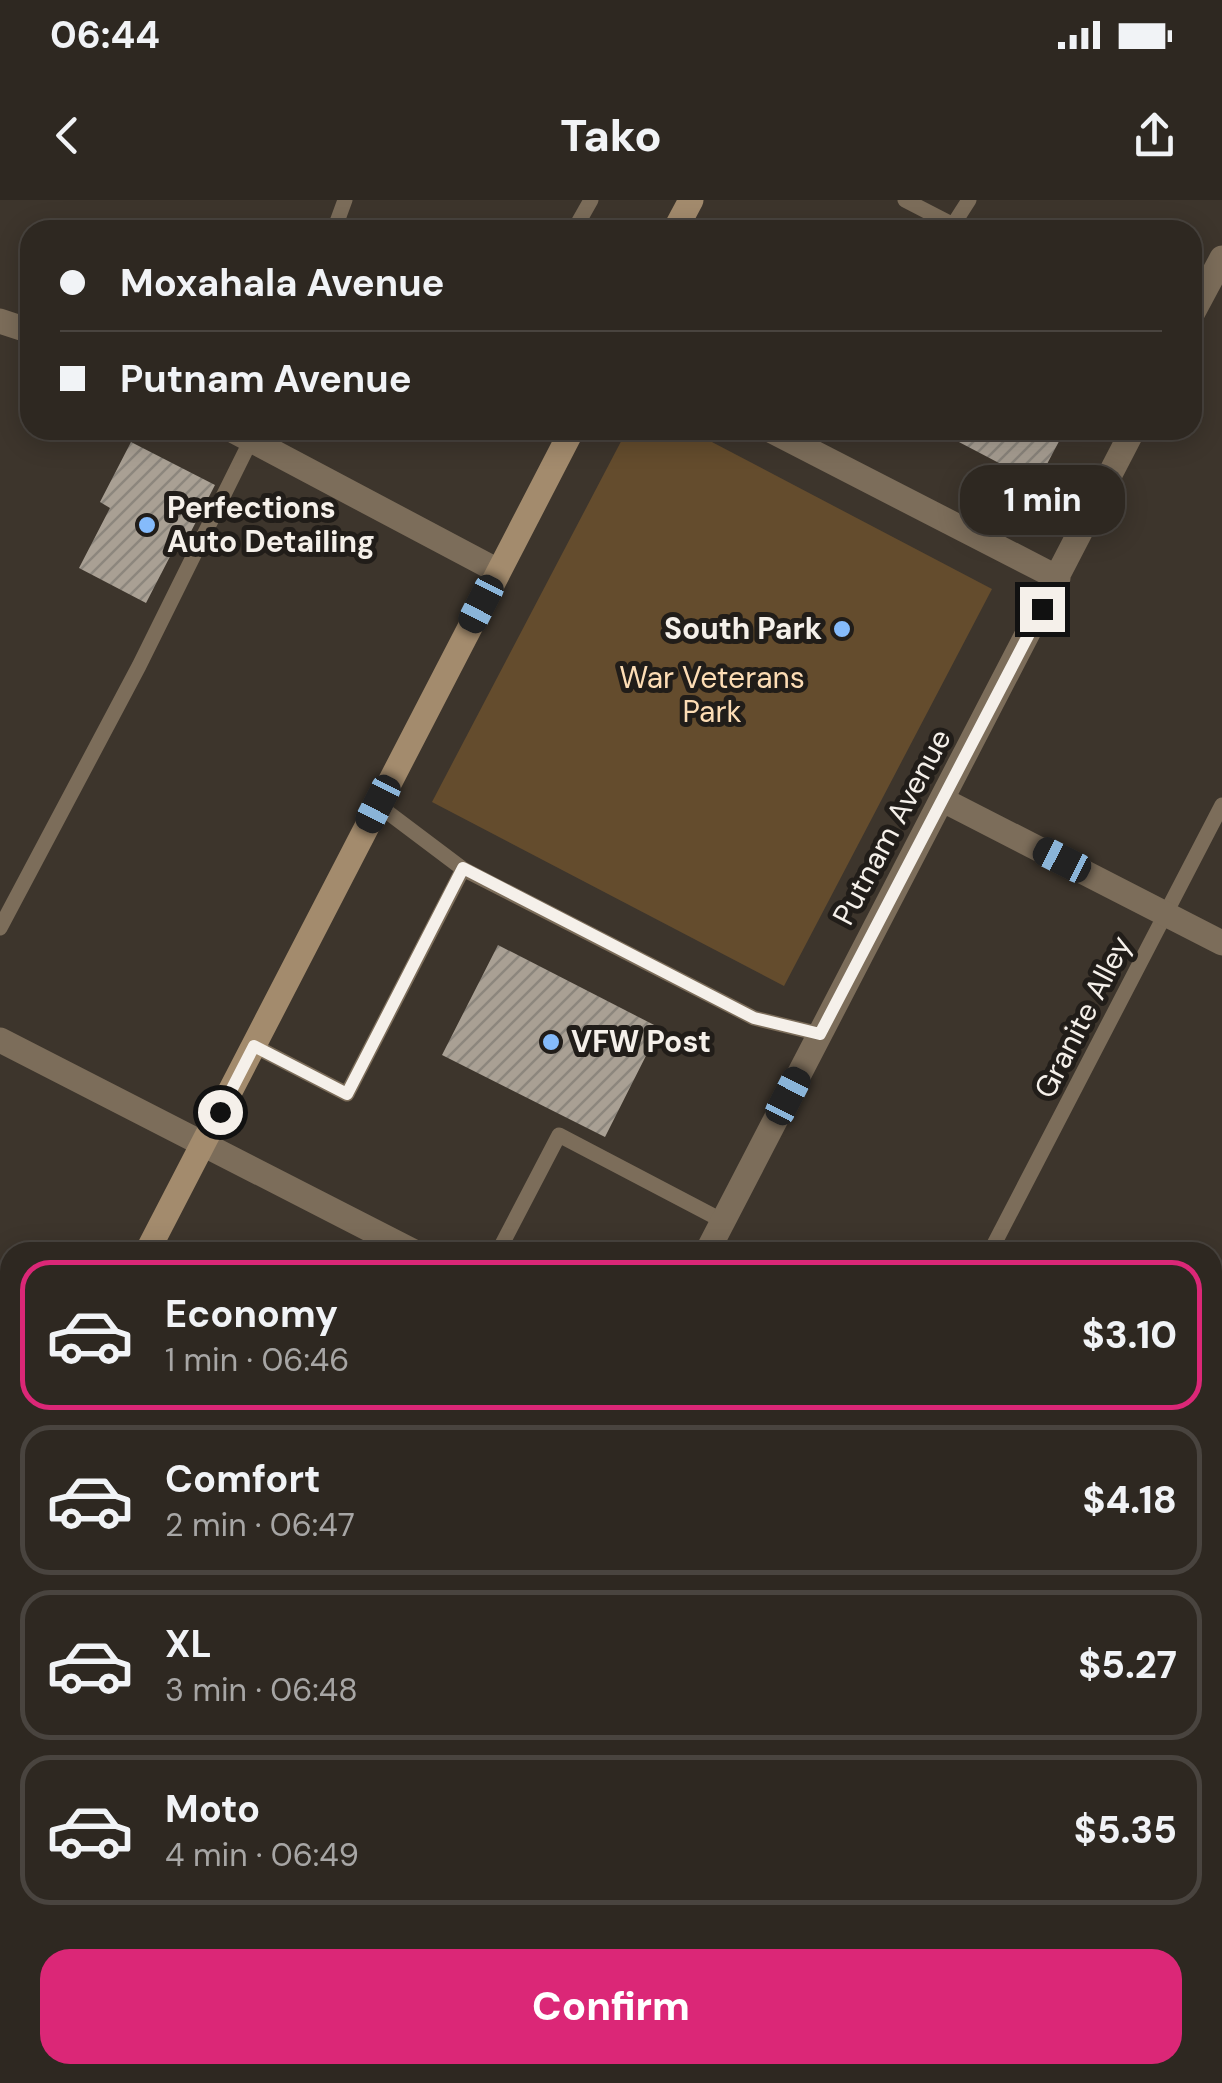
<!DOCTYPE html>
<meta charset="utf-8">
<style>
:root{--surface:#2e2821;--page:#36302a;--text:#f1f3f6;--muted:#a7a6a5;--line:#49443f;--accent:#db2777}
body{margin:0;font-family:"DM Sans",sans-serif;background:var(--page);color:var(--text);height:100vh;display:flex;flex-direction:column;font-size:38px;white-space:nowrap}
*{box-sizing:border-box;margin:0}
p{font-size:32px;color:var(--muted)}
.icon{flex:none;width:55px;height:55px;fill:none;stroke:currentColor;stroke-width:2;stroke-linecap:round;stroke-linejoin:round}
.map{position:relative;flex:1;overflow:hidden}
.drawer{position:absolute;left:0px;top:1042px;width:1222px;height:842px;display:flex;flex-direction:column;background:var(--surface);border-radius:30px 30px 0 0;box-shadow:0 5px 25px #0003,0 0 0 2px var(--line)}
.drawer>*{flex:none}
.guide{position:absolute;left:20px;top:20px;width:1182px;height:220px;border-radius:30px;box-shadow:0 5px 25px #0003,0 0 0 2px var(--line);display:grid;align-content:center;height:220px;padding:0 40px;background:var(--surface)}
.end{position:absolute;width:45px;height:45px;margin:-22px;border:12px solid #f5f0ea;background:#111;box-shadow:0 0 0 5px #111}
.from{border-radius:50%}
.bubble{position:absolute;height:70px;border-radius:30px;background:var(--surface);box-shadow:0 5px 25px #0003,0 0 0 2px var(--line);font-size:32px;font-weight:800;line-height:70px;text-align:center}
.car{position:absolute;width:30px;height:60px;margin:-30px -15px;border-radius:12px;box-shadow:0 0 8px 2px #0007;background:linear-gradient(#222 24%,#8ab4d8 0 40%,#222 0 76%,#8ab4d8 0 86%,#222 0)}
.guide b{display:flex;align-items:center;gap:35px;height:95px;font-size:38px}
.guide b+b{border-top:2px solid var(--line)}
.guide i{width:25px;height:25px;background:var(--text)}
ul{padding:18px 0 0;list-style:none}
li{display:flex;align-items:center;gap:30px;height:150px;margin:0 20px 15px;padding:0 20px;border:5px solid var(--line);border-radius:30px}
li div{flex:1}
li b{display:block;font-size:38px}
li em{font-style:normal;font-weight:800}
li.active{border-color:var(--accent)}
li>.icon{width:90px;height:90px;stroke-width:1.5}
.button{display:flex;gap:20px;margin-top:auto;padding:20px 40px}
.button a{flex:1;height:115px;border-radius:30px;background:var(--accent);color:#fff;font-size:40px;font-weight:800;line-height:115px;text-align:center}
.status{display:flex;justify-content:space-between;align-items:center;height:70px;padding:0 50px;background:var(--surface);direction:ltr}
.status svg{height:28px;fill:currentColor}
header{display:flex;justify-content:space-between;align-items:center;height:130px;padding:0 40px;background:var(--surface);font-size:45px;font-weight:800}
.map>svg:first-child{display:block}
.green{fill:#644c2d}
.building{fill:url(#building-hatch)}
.lines{fill:none;stroke-linecap:round;stroke-linejoin:round}
.lane{stroke:#7c6d5a;stroke-width:15}
.street{stroke:#7c6d5a;stroke-width:25}
.secondary{stroke:#a38b6d;stroke-width:25}
.route{stroke:#f5f0ea;stroke-width:12}
.poi-dot{fill:#85bbfb;stroke:#211d19;stroke-width:4}
.labels{text-anchor:middle;stroke-width:10;stroke-linejoin:round;paint-order:stroke}
.poi-label{font-size:30px;font-weight:bold;fill:#f5f0ea;stroke:#211d19;text-anchor:start}
.park-label{font-size:30px;fill:#fdddb5;stroke:#211d19}
.street-label{font-size:30px;fill:#f5f0ea;stroke:#211d19}
</style>
<div class="status"><b>06:44</b><svg viewBox="0 0 49 12"><path d="M0 12V9h3v3zM5 12V6h3v6zM10 12V3h3v9zM15 12V0h3v12zM26 1h20v11H26zM47 4h2v5h-2z"/></svg></div>
<header><svg class="icon" aria-label="back" viewBox="0 0 24 24"><path d="M15 5l-7 7 7 7"/></svg>Tako<svg class="icon" aria-label="share" viewBox="0 0 24 24"><path d="M12 15V3M7 8l5-5 5 5M5 13v7h14v-7"/></svg></header>
<div class="map">
<svg width="1222" height="1883" viewBox="0 0 1222 1883">
<defs>
<pattern id="building-hatch" width="6" height="6" patternUnits="userSpaceOnUse" patternTransform="scale(2.5)"><rect width="6" height="6" fill="#a9a094"/><path d="M-1 1l2-2M0 6l6-6M5 7l2-2" fill="none" stroke="#8c867d"/></pattern>
</defs>
<rect width="100%" height="100%" fill="#3d352c"/>
<path class="green" d="M627,230H689L992,389L784,786L432,602Z
M865,1875H980L979,1883H861Z"/>
<path class="building" d="M963,230H1065L1037,283L957,241Z
M131,242L215,285L183,347L177,343L146,403L79,368L110,308L100,302Z
M498,745L660,828L605,937L442,855Z"/>
<g class="lines">
<path class="lane" d="M905,0L963,30
M953,25L969,0
M334,30L345,0
M574,30L591,0
M378,605L463,669L754,818L820,834
M0,728L139,466L251,240
M254,846L347,894L463,669
M498,1052L559,935L723,1021
M990,1052L1222,605
M0,1879L10,1859
M562,1883L566,1875"/>
<path class="street" d="M1192,114L1222,58
M0,121L30,131
M232,230L498,371
M770,230L1058,378
M943,600L1222,743
M0,840L414,1052
M707,1052L1133,230
M1212,1158L1222,1140
M0,1535L10,1540
M655,1875L671,1883
M283,1883L287,1875
M838,1883L842,1875
M987,1883L988,1875"/>
<path class="secondary" d="M675,30L691,0
M147,1052L572,230
M0,1338L10,1319"/>
</g>
<g class="lines">
<path class="route" d="M220,912L254,846L347,894L463,668L754,818L820,834L1042,409"/>
</g>
<g class="poi-dot">
<circle cx="147" cy="325" r="10"/>
<circle cx="842" cy="429" r="10"/>
<circle cx="551" cy="842" r="10"/>
</g>
<g class="labels">
<g class="poi-label">
<text x="167" y="318">Perfections<tspan x="167" dy="34">Auto Detailing</tspan></text>
<text x="822" y="439" text-anchor="end">South Park</text>
<text x="571" y="852">VFW Post</text>
</g>
<g class="park-label">
<text x="712" y="488">War Veterans<tspan x="712" dy="34">Park</tspan></text>
</g>
<g class="street-label">
<text transform="translate(892 627) rotate(-62)" y="10">Putnam Avenue</text>
<text transform="translate(1083 817) rotate(-63)" y="10">Granite Alley</text>
</g>
</g>
</svg>
<i class="end from" style="left:220px;top:912px"></i>
<i class="end" style="left:1042px;top:409px"></i>
<div class="bubble" style="left:960px;top:265px;width:165px">1 min</div>
<i class="car" style="left:481px;top:404px;rotate:207deg"></i>
<i class="car" style="left:378px;top:604px;rotate:207deg"></i>
<i class="car" style="left:1062px;top:660px;rotate:297deg"></i>
<i class="car" style="left:788px;top:896px;rotate:27deg"></i>
<div class="guide">
<b><i class="from"></i>Moxahala Avenue</b>
<b><i></i>Putnam Avenue</b>
</div>
<section class="drawer">
<ul>
<li class="active"><svg class="icon" aria-label="car" viewBox="0 0 24 24"><path d="M5 17H2v-5l4-1 3-4h7l3 4 3 1v5h-3M9 17h6M6 11h13"/><circle cx="7" cy="17" r="2"/><circle cx="17" cy="17" r="2"/></svg><div><b>Economy</b><p>1 min · 06:46</p></div><em>$3.10</em></li>
<li><svg class="icon" aria-label="car" viewBox="0 0 24 24"><path d="M5 17H2v-5l4-1 3-4h7l3 4 3 1v5h-3M9 17h6M6 11h13"/><circle cx="7" cy="17" r="2"/><circle cx="17" cy="17" r="2"/></svg><div><b>Comfort</b><p>2 min · 06:47</p></div><em>$4.18</em></li>
<li><svg class="icon" aria-label="car" viewBox="0 0 24 24"><path d="M5 17H2v-5l4-1 3-4h7l3 4 3 1v5h-3M9 17h6M6 11h13"/><circle cx="7" cy="17" r="2"/><circle cx="17" cy="17" r="2"/></svg><div><b>XL</b><p>3 min · 06:48</p></div><em>$5.27</em></li>
<li><svg class="icon" aria-label="car" viewBox="0 0 24 24"><path d="M5 17H2v-5l4-1 3-4h7l3 4 3 1v5h-3M9 17h6M6 11h13"/><circle cx="7" cy="17" r="2"/><circle cx="17" cy="17" r="2"/></svg><div><b>Moto</b><p>4 min · 06:49</p></div><em>$5.35</em></li>
</ul>
<div class="button"><a>Confirm</a></div>
</section>
</div>
